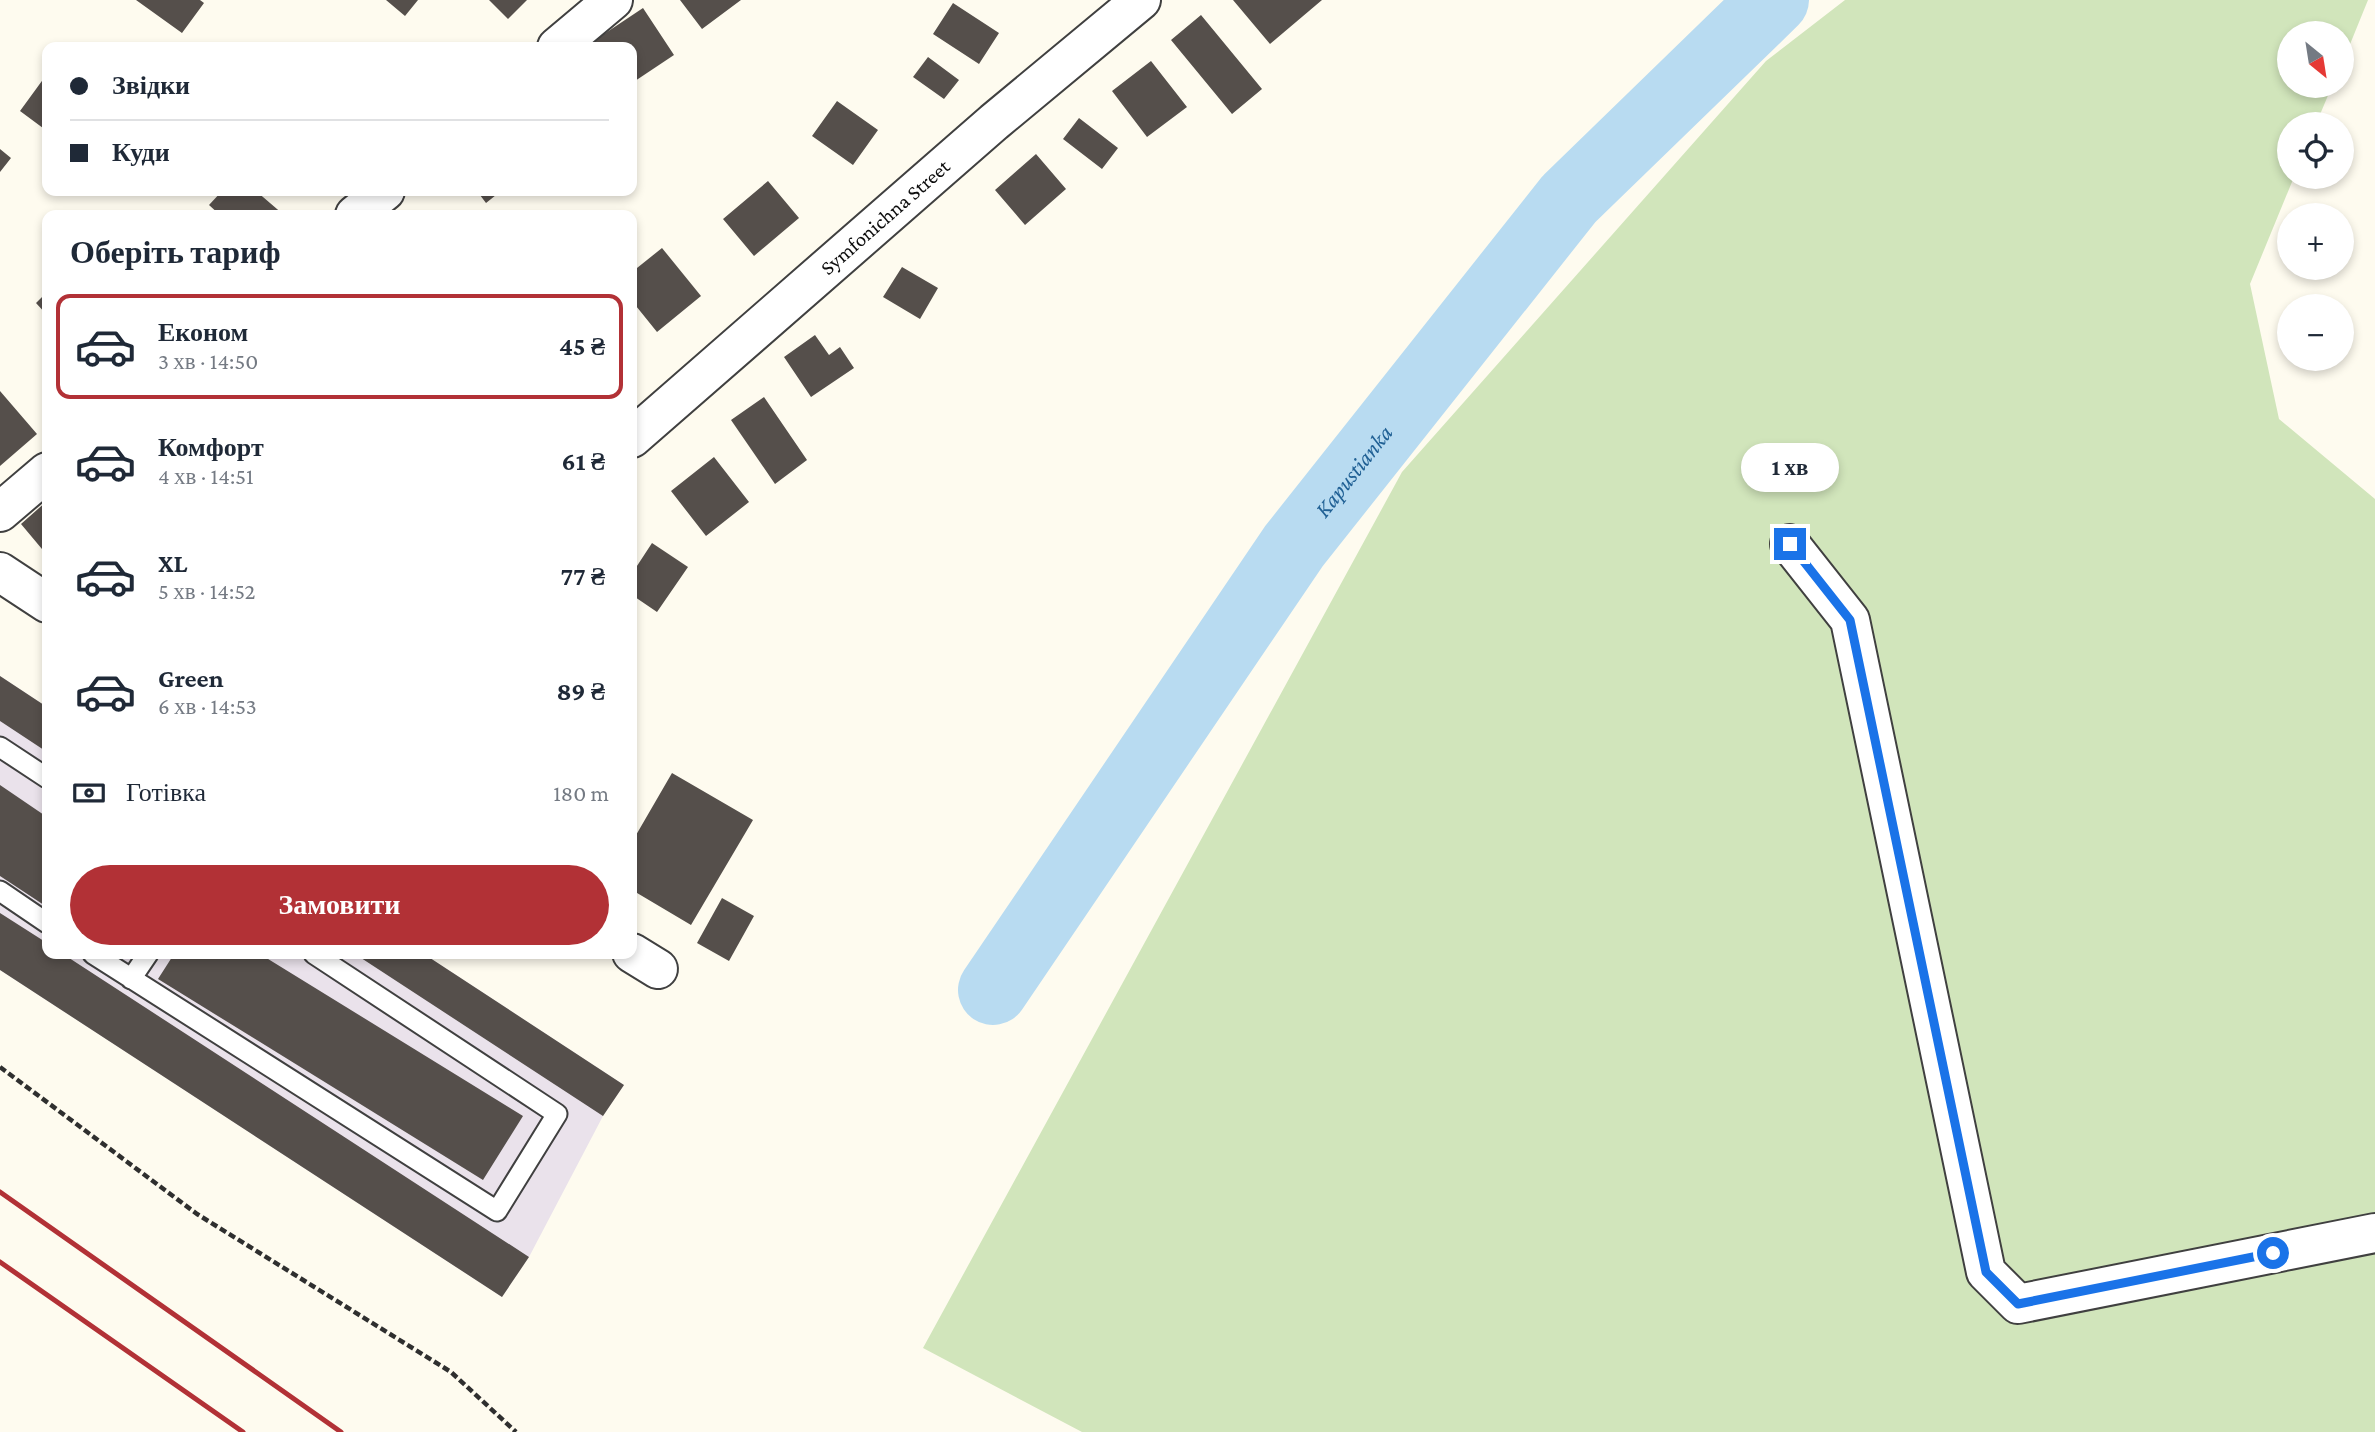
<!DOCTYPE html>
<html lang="uk">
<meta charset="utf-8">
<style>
:root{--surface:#fff;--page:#f2f2f3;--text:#1f2937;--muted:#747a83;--line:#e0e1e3;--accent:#b23136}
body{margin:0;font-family:"Crimson Pro",serif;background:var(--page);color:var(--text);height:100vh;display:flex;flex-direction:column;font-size:26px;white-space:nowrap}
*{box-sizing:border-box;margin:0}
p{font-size:23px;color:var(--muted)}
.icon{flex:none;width:38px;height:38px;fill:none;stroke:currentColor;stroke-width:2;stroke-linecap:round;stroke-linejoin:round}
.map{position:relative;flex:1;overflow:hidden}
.drawer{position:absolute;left:42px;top:210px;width:595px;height:749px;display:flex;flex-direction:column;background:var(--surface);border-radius:14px;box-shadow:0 4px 10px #0003}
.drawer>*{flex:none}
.top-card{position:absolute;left:42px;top:42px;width:595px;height:154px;border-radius:14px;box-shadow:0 4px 10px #0003;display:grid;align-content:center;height:154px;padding:0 28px;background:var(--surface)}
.needle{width:46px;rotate:150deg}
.fabs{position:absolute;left:2277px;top:21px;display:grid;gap:14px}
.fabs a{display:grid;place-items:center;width:77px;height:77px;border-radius:50%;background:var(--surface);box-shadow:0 4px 10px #0003;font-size:35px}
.end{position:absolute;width:32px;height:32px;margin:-16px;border:9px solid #1a73e8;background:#fff;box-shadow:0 0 0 4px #fff}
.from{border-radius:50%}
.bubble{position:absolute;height:49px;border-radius:24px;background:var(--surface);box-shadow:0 4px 10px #0003;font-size:23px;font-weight:700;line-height:49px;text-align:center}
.top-card b{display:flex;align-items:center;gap:24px;height:66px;font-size:26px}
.top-card b+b{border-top:2px solid var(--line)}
.top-card i{width:18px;height:18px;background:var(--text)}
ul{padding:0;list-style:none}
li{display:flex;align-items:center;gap:21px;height:105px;margin:0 14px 10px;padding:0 14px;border:4px solid transparent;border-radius:14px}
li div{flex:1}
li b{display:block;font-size:26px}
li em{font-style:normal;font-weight:700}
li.on{border-color:var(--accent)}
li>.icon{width:63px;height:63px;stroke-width:1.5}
h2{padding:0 28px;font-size:32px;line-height:84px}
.pay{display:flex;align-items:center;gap:18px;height:77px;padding:0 28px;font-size:26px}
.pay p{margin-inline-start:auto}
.cta{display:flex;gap:14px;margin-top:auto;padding:14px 28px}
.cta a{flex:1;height:80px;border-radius:42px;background:var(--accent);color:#fff;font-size:28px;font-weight:700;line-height:80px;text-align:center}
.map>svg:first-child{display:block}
.industrial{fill:#eae2eb}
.green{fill:#d1e5bb}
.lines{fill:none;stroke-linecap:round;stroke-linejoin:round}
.river{stroke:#b8dbf1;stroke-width:70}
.building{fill:#554f4b}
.lane-casing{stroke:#404040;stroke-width:23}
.street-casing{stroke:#404040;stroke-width:42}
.path{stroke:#2f2f2f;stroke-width:4.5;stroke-dasharray:7 3.5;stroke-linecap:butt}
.lane{stroke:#fff;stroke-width:19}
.street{stroke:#fff;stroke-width:38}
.rail{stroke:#b23136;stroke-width:5}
.route{stroke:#1a73e8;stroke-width:9}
.labels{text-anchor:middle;stroke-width:7;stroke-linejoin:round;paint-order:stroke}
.street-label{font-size:21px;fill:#0d0d0d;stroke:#fff}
.water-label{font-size:23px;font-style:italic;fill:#216195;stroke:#fff}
</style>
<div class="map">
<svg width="2375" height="1432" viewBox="0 0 2375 1432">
<rect width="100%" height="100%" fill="#fefbef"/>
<path class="industrial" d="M0,676L47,707V954H424L624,1085L603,1116L529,1257L502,1297L0,970Z"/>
<path class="green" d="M1845,0H2368L2342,64V33H2289V86H2332L2316,124H2289V177H2294L2250,284L2279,419L2375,499V1432H1082L923,1348L1402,472L1766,61Z"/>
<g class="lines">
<path class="river" id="s1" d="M993,990L1294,546L1569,199L1774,0"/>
</g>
<path class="building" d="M136,0H200L204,3L182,33Z
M386,0H418L405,16Z
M489,0H527L508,19Z
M680,0H741L702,29Z
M1233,0H1322L1270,44Z
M953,3L999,33L979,64L933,34Z
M643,8L674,55L632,83V47H595L592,42Z
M1201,15L1262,89L1232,114L1171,40Z
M928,57L959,80L944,99L913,77Z
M1151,61L1187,107L1147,137L1112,91Z
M47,74V131L20,111Z
M837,101L878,130L853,165L812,136Z
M1079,118L1118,148L1102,169L1063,139Z
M0,149L11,158L0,172Z
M1036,154L1066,189L1025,225L995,190Z
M768,181L799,218L754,256L723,219Z
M222,191H256L284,215H220L209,205Z
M477,191H501L486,203Z
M662,248L701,296L657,332L632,301V272Z
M902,267L938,288L920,319L883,297Z
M47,292V315L36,303Z
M815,335L829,355L840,347L854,368L811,397L784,357Z
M0,391L37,434L0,466Z
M764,397L807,460L775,484L731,420Z
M714,457L749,502L706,536L671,491Z
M47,501V555L21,524Z
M652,543L688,567L657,612L632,595V567L635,569Z
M0,676L47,707V752L0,721Z
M672,773L753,820L691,925L632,890V842Z
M0,785L47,817V907L0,876Z
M722,898L754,916L729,961L697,943Z
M0,913L47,943V954H63L529,1257L502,1297L0,970Z
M174,954H260L523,1116L483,1180L158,979Z
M355,954H424L624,1085L603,1116Z"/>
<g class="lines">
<defs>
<path id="lane" d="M0,747L47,778
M0,891L47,923
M93,954L497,1211L557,1114L314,954
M131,979L148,954"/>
<g id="street">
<path d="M557,47L613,0"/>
<path d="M355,215L385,191"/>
<path id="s2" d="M632,438L994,122L1141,0"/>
<path d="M0,512L47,472"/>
<path d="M1790,544L1850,620L1986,1272L2018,1304L2375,1233"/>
<path d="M0,572L47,603"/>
<path d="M632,953L658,969"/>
</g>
</defs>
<use href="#lane" class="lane-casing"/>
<use href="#street" class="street-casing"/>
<path class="path" d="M0,1067L197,1214L451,1372L516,1432"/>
<use href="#lane" class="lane"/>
<use href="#street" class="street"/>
<path class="rail" d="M0,1192L341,1432
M0,1262L243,1432"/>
</g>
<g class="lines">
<path class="route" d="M1790,544L1850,620L1986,1272L2018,1304L2273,1253"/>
</g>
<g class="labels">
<g class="street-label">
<text dy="7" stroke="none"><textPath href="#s2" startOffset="336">Symfonichna Street</textPath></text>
</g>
<g class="water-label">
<text dy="8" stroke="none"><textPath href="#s1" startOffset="632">Kapustianka</textPath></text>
</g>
</g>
</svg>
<div class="fabs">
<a><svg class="needle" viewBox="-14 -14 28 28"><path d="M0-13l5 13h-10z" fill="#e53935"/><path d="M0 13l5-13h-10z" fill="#747a83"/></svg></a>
<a><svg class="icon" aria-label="locate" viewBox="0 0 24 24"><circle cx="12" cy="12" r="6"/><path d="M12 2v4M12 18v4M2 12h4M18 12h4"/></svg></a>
<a>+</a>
<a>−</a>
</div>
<i class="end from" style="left:2273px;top:1253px"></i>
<i class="end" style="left:1790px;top:544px"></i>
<div class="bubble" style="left:1741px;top:443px;width:98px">1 хв</div>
<div class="top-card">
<b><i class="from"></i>Звідки</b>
<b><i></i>Куди</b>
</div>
<section class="drawer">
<h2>Оберіть тариф</h2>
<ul>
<li class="on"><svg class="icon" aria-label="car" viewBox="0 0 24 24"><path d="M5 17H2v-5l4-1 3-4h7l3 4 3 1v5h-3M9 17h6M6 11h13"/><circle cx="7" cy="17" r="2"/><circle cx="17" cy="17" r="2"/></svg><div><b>Економ</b><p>3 хв · 14:50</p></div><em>45 ₴</em></li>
<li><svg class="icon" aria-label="car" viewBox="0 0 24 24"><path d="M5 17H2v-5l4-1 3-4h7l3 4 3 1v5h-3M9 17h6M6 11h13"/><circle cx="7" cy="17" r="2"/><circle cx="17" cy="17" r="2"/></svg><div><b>Комфорт</b><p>4 хв · 14:51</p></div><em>61 ₴</em></li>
<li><svg class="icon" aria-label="car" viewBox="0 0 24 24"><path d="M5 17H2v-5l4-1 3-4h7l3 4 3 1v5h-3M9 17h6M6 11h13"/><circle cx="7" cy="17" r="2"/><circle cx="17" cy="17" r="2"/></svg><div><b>XL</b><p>5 хв · 14:52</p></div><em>77 ₴</em></li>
<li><svg class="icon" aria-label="car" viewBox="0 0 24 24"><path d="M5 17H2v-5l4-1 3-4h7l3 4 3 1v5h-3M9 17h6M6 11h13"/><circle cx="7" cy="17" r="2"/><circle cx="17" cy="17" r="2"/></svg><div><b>Green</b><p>6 хв · 14:53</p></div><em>89 ₴</em></li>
</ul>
<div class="pay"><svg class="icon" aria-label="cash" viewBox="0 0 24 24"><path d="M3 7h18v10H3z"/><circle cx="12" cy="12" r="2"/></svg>Готівка<p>180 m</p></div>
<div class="cta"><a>Замовити</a></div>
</section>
</div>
